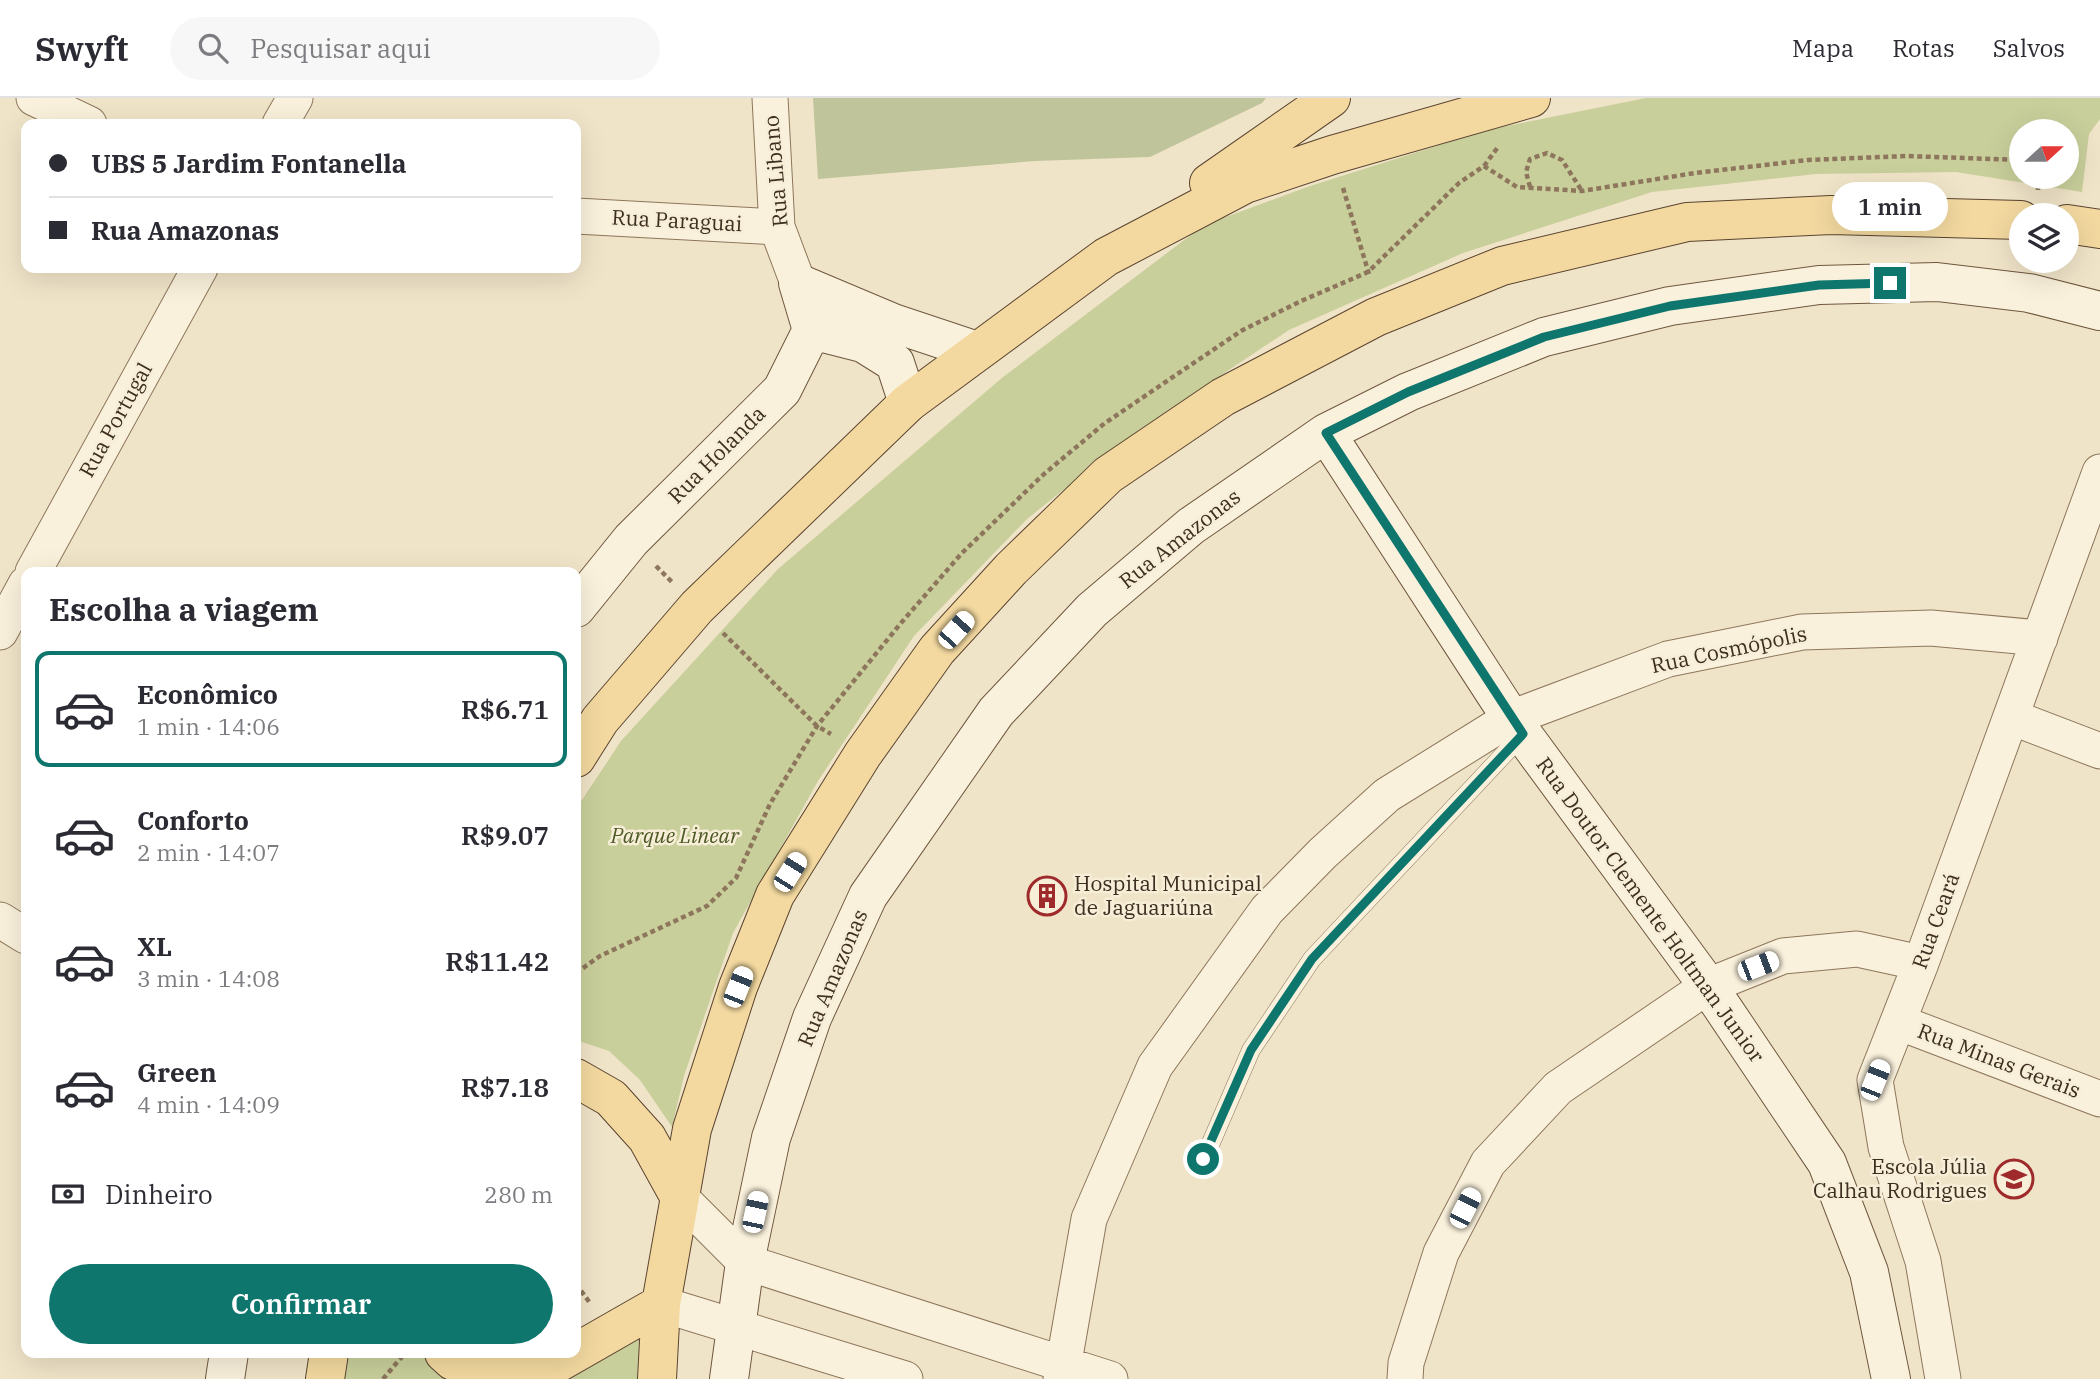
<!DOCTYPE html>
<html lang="pt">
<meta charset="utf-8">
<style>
:root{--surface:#fff;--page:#f7f7f7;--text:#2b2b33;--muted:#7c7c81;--line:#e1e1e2;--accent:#0f766e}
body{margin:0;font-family:"IBM Plex Serif",serif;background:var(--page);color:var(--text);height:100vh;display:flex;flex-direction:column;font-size:26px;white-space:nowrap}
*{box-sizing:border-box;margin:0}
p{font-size:23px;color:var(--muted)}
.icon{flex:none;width:38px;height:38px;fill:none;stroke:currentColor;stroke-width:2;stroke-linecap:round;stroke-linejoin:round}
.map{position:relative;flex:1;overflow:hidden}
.side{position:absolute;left:21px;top:469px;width:560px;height:791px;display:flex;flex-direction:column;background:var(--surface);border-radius:14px;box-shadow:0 7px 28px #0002}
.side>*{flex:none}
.hud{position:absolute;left:21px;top:21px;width:560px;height:154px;border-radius:14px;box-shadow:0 7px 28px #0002;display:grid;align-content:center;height:154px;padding:0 28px;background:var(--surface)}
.needle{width:46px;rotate:69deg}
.fabs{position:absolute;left:2009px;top:21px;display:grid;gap:14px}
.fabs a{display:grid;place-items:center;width:70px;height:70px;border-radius:50%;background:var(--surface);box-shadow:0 7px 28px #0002;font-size:35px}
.end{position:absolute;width:32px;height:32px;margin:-16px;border:9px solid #0f766e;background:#fff;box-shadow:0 0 0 4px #fff}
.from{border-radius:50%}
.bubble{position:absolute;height:49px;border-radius:24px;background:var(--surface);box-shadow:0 7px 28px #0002;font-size:23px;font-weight:600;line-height:49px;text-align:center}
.car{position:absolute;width:21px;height:42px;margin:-21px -10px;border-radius:9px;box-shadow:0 0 5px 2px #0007;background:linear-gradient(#fff 24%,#345 0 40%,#fff 0 76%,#345 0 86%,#fff 0)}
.hud b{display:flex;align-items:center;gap:24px;height:66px;font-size:26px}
.hud b+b{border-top:2px solid var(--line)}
.hud i{width:18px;height:18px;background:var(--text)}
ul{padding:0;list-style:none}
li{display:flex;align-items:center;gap:21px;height:116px;margin:0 14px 10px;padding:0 14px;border:4px solid transparent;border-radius:14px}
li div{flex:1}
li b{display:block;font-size:26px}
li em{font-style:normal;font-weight:600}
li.on{border-color:var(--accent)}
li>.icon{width:63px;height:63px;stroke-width:1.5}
h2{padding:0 28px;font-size:32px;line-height:84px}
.pay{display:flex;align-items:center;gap:18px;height:77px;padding:0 28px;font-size:26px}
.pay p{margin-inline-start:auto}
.cta{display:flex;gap:14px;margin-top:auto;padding:14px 28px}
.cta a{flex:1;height:80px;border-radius:42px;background:var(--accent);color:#fff;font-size:28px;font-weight:600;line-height:80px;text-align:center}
header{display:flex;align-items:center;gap:42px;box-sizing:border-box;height:98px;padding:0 35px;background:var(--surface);border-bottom:2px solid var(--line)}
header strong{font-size:33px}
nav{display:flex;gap:38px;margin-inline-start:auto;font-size:24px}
.search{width:490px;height:63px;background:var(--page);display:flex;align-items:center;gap:18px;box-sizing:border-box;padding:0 24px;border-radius:38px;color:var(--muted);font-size:26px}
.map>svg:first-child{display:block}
.green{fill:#c9cf9b;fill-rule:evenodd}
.cemetery{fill:#bfc49a}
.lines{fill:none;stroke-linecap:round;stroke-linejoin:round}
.lane-casing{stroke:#8d765c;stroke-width:19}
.street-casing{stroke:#8d765c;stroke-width:37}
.secondary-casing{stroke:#6f573f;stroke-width:40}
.primary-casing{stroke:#5b4430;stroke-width:40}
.path{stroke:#8d765c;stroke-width:4.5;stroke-dasharray:5 3.5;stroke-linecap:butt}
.lane{stroke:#faf1dc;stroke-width:18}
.street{stroke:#faf1dc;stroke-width:35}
.secondary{stroke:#faf1dc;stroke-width:38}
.primary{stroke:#f3d9a0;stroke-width:38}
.route{stroke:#0f766e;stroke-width:9}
.labels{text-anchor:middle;stroke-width:5;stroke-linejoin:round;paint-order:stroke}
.street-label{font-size:21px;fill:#3d2e20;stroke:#f7eed8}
.park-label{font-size:21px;font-style:italic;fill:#4d5a26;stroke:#f7eed8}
.poi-label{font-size:21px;fill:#3d2e20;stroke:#f7eed8;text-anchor:start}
</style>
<header>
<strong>Swyft</strong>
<div class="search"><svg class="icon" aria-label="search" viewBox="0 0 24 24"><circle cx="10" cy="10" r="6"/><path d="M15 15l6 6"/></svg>Pesquisar aqui</div>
<nav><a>Mapa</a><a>Rotas</a><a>Salvos</a></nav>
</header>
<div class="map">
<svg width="2100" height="1281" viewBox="0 0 2100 1281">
<rect width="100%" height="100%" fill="#f0e4c8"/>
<path class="green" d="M1646,0H2100V21L2089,36L2082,94L1956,74L1816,76L1652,94L1463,155L1289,232L1136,334L1027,421L914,538L818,683L733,835L684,978L672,1029L640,982L609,953L576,942V711L621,643L778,471L1003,279L1204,127L1307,89L1487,32ZM2021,33H2067V79H2021Z
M646,1220L640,1281H339L343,1255H438L509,1280Z"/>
<path class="cemetery" d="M813,0H1266L1262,5L1150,59L1035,63L818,81Z"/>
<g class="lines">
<defs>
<path id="lane" d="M1204,1061L1251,952L1312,861L1523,636"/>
<path id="street" d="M34,0L89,26
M770,0L777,129L798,185
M280,26L295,0
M576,118L777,129
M33,474L200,170
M0,534L26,486
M2011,619L2100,653
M0,822L26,838
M1898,924L2100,1001
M679,1098L745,1164L1110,1281
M661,1206L905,1281
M1061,1281L1089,1121L1155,968L1267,812L1323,755L1387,697L1511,620L1668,561L1802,534L1931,530L2040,540
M1405,1281L1406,1265L1441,1155L1488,1065L1558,990L1708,888L1783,858L1857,851L1921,865
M1943,1281L1923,1163L1886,1049L1875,982L1921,865L2100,374"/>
<path id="secondary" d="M798,185L893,225L977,253
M812,232L863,245L895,265L908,305
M1326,335L1511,620L1708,888L1827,1065L1869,1174L1891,1281
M576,510L631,442L782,292L812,232L798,185
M225,1281L229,1255
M729,1281L745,1164L771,1040L812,920L868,798L996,614L1092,512L1191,428L1326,335L1408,294L1544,239L1670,208L1819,187L1937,184L2029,195L2100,213"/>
<path id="primary" d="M1209,85L1331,0
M2067,126L2100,131
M576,660L600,622L697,509L908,305L1106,159L1245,86L1332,57L1531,0
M576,980L611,1000L647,1040L679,1098
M444,1255L453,1263L506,1274L556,1266L661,1206
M325,1281L329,1255
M657,1281L661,1206L692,1031L738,889L775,797L863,656L937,552L1011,471L1108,377L1223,299L1376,219L1502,168L1687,124L1831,117L2021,122"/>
</defs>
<use href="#lane" class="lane-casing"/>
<use href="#street" class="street-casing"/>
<use href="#secondary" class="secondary-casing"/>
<use href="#primary" class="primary-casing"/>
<path class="path" d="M1484,68L1498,49
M1530,89L1526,74L1530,61L1547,55L1562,62L1582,93
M1343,90L1369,176
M2038,92V79
M656,468L672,484
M723,535L817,628L831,636
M576,875L600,858L707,808L736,780L770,706L817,628L901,525L962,455L1044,376L1105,325L1241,233L1301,203L1368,174L1459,85L1484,68L1517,89L1582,93L1695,75L1808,62L1906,58L2021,62
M576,1102L577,1121L576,1124
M576,1186L590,1205
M383,1281L405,1255"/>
<use href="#lane" class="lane"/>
<use href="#street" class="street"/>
<use href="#secondary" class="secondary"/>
<use href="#primary" class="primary"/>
</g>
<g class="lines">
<path class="route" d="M1203,1061L1251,952L1312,861L1523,636L1326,335L1408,294L1544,239L1670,208L1819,187L1890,185"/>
</g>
<defs>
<symbol id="building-ring" viewBox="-11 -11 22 22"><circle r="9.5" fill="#f7eed8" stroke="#9e2a2b" stroke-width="1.5"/><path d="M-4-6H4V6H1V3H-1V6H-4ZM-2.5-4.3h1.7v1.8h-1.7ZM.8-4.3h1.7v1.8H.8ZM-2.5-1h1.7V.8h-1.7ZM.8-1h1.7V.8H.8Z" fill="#9e2a2b"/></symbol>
<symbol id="school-ring" viewBox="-11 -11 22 22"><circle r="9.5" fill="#f7eed8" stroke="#9e2a2b" stroke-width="1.5"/><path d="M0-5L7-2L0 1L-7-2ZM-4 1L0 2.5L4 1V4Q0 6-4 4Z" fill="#9e2a2b"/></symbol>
</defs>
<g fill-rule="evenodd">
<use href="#building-ring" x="1025" y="776" width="44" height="44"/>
<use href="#school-ring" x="1992" y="1059" width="44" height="44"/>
</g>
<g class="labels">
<g class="street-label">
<text transform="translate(776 73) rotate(-95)" y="7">Rua Libano</text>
<text transform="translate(677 123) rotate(3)" y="7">Rua Paraguai</text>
<text transform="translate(116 322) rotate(-61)" y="7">Rua Portugal</text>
<text transform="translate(717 357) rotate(-45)" y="7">Rua Holanda</text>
<text transform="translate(1180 441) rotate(-38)" y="7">Rua Amazonas</text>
<text transform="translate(1729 552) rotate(-12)" y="7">Rua Cosmópolis</text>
<text transform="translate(1650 812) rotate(54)" y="7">Rua Doutor Clemente Holtman Junior</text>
<text transform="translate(1936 823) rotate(-70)" y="7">Rua Ceará</text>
<text transform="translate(833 880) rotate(-67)" y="7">Rua Amazonas</text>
<text transform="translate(1999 963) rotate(21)" y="7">Rua Minas Gerais</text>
</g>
<g class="park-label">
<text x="675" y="745">Parque Linear</text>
</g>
<g class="poi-label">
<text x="1074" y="793">Hospital Municipal<tspan x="1074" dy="24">de Jaguariúna</tspan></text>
<text x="1987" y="1076" text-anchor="end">Escola Júlia<tspan x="1987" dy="24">Calhau Rodrigues</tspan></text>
</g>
</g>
</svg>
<div class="fabs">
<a><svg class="needle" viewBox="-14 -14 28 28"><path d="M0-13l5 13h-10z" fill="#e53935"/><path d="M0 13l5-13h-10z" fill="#7c7c81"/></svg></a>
<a><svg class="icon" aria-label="layers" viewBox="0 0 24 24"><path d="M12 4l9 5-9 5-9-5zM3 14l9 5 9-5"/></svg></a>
</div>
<i class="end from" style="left:1203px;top:1061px"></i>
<i class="end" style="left:1890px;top:185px"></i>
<div class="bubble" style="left:1832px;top:84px;width:116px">1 min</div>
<i class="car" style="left:956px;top:532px;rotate:42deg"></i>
<i class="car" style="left:790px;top:774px;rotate:32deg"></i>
<i class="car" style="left:1758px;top:868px;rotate:69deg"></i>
<i class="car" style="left:738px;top:889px;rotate:22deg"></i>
<i class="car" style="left:1875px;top:982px;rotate:22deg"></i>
<i class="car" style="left:1465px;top:1110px;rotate:27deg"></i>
<i class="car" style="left:755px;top:1114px;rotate:12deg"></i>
<div class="hud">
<b><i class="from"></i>UBS 5 Jardim Fontanella</b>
<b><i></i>Rua Amazonas</b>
</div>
<section class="side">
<h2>Escolha a viagem</h2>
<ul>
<li class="on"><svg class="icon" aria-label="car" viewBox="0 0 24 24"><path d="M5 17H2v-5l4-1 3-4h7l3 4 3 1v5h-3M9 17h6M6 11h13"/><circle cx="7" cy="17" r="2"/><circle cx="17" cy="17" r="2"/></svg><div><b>Econômico</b><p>1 min · 14:06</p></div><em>R$6.71</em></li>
<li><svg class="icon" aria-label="car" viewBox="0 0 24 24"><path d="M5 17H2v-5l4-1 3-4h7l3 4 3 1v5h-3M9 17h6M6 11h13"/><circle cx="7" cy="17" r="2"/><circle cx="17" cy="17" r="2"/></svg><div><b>Conforto</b><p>2 min · 14:07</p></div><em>R$9.07</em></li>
<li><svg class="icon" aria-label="car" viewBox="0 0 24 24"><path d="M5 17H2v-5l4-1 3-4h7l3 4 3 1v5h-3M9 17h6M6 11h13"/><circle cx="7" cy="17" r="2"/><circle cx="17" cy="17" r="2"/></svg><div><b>XL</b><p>3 min · 14:08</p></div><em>R$11.42</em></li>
<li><svg class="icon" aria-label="car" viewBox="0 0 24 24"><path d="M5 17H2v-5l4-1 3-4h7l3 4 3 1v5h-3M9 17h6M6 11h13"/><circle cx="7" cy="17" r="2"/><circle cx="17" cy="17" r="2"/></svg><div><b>Green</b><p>4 min · 14:09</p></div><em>R$7.18</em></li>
</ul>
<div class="pay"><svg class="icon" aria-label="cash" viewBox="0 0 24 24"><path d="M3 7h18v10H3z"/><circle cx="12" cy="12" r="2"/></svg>Dinheiro<p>280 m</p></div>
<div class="cta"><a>Confirmar</a></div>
</section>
</div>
